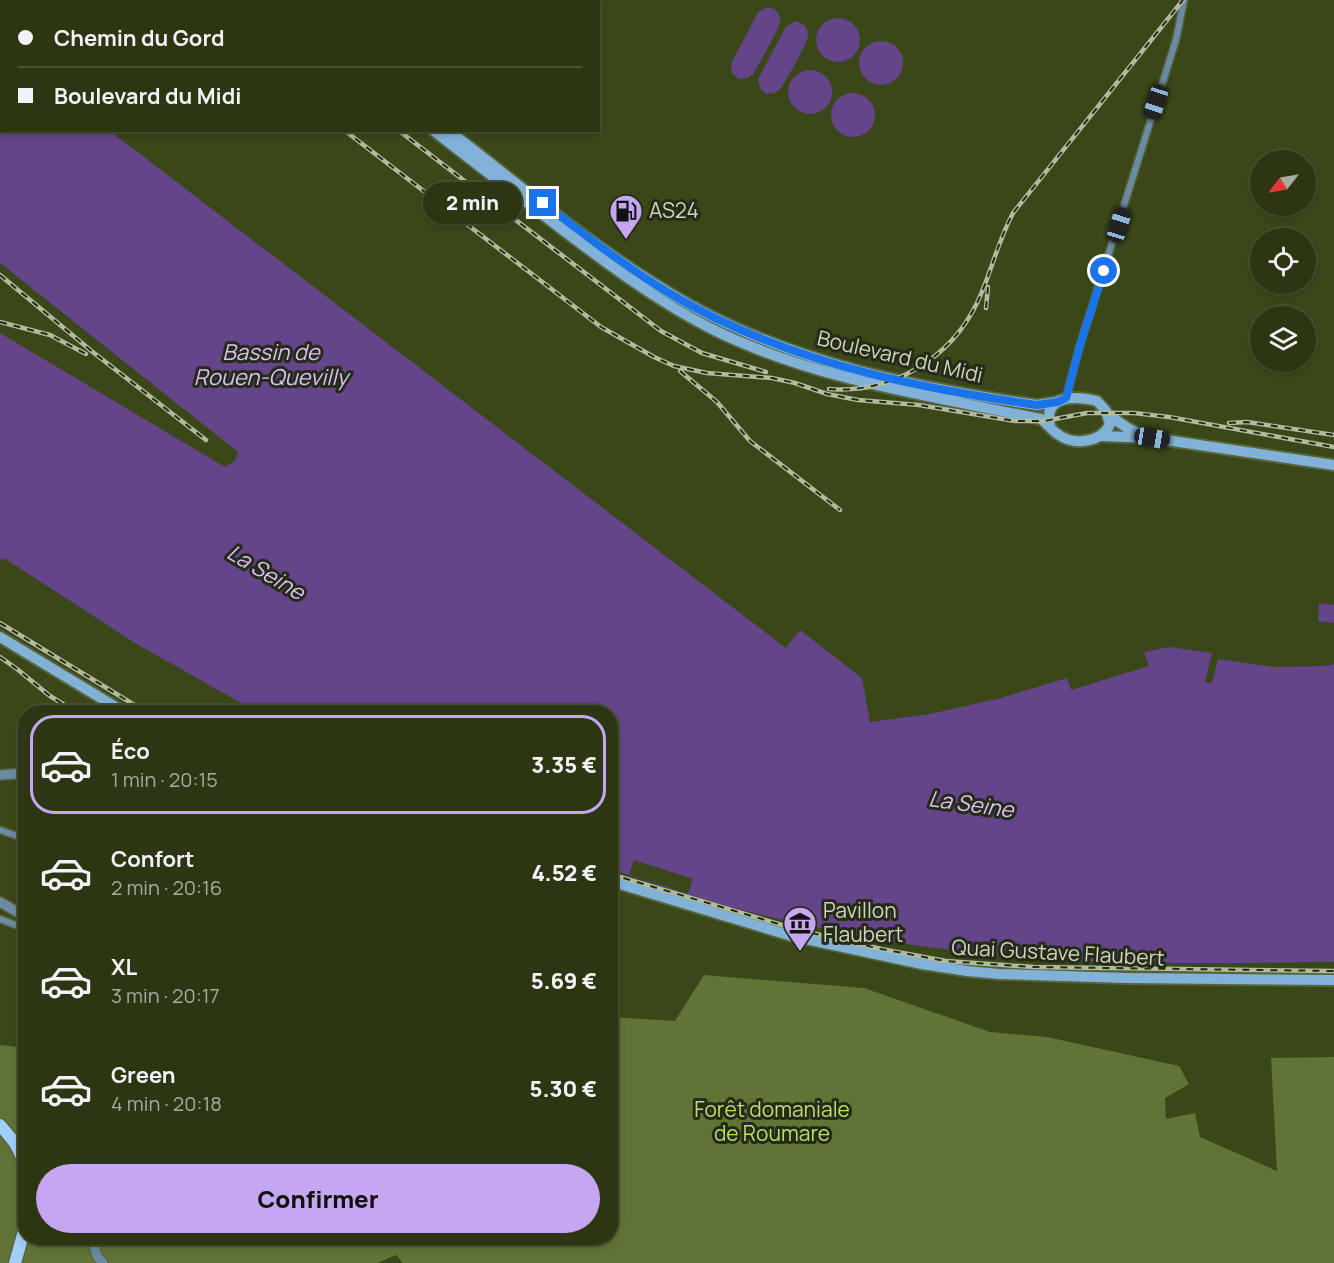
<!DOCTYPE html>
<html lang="fr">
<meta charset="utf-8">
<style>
:root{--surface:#2c3613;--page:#343e1c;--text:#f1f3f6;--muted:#a6aba0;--line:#485033;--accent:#c6a6f0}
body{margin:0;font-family:Manrope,sans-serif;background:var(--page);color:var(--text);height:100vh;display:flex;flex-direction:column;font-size:22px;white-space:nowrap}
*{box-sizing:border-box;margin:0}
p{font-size:20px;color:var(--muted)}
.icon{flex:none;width:33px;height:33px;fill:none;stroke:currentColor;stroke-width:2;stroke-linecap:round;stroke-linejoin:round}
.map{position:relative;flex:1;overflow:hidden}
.sheet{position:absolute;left:18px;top:705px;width:600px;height:540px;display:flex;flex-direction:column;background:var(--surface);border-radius:24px;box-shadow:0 3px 9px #0003,0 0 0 2px var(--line)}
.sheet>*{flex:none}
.hud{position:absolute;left:0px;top:0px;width:600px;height:132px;box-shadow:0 3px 9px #0003,0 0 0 2px var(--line);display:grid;align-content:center;height:132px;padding:0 18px;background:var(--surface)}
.needle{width:39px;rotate:239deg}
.controls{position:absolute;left:1250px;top:150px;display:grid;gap:12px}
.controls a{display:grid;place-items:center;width:66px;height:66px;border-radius:50%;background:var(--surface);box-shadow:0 3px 9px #0003,0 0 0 2px var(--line);font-size:30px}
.end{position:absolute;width:27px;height:27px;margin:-14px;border:8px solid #1a73e8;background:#fff;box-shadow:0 0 0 3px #fff}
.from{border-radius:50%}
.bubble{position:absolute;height:42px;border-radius:21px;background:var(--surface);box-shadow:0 3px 9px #0003,0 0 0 2px var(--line);font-size:20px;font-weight:800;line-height:42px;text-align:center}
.car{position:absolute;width:18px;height:36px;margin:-18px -9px;border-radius:8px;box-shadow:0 0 4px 2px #0007;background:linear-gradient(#222 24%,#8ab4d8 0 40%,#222 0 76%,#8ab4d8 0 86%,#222 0)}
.hud b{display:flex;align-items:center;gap:21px;height:57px;font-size:22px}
.hud b+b{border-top:2px solid var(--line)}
.hud i{width:15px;height:15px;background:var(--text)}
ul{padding:10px 0 0;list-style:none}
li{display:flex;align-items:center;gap:18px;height:99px;margin:0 12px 9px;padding:0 6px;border:3px solid transparent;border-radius:24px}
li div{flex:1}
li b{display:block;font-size:22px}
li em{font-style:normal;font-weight:800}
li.current{border-color:var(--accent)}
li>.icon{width:54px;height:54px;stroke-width:1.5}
.button{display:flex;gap:12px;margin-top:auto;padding:12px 18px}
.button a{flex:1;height:69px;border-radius:36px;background:var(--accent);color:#111;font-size:24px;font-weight:800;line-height:69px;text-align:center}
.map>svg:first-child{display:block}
.green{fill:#617436}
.water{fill:#644589}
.pier{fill:#3a4819}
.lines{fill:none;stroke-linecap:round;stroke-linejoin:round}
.minor-casing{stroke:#57643a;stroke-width:9}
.tertiary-casing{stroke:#57643a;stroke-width:12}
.secondary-casing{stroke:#57643a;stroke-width:14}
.primary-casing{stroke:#57643a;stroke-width:15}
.minor{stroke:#6d8aa3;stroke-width:6}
.tertiary{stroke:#6d8aa3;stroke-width:9}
.secondary{stroke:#83b2d9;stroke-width:10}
.primary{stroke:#a0d0f8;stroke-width:12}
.rail-casing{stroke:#b1bb9e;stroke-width:4.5}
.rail{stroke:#252b17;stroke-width:2;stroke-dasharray:7;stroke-linecap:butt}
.route{stroke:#1a73e8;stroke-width:8}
.labels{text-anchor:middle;stroke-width:6;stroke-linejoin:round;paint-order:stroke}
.poi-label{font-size:21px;fill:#cdd6bd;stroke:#252b17;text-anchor:start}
.street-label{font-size:21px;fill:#cdd6bd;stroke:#252b17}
.park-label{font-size:21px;fill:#bbdd71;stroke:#252b17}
.water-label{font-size:22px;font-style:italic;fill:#d9c0fb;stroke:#252b17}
</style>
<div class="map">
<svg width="1334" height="1263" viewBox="0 0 1334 1263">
<rect width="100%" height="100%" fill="#3a4819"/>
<path class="green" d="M704,975L864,988L990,1032L1047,1037L1179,1066L1189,1084L1165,1098L1166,1119L1195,1113L1200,1137L1277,1171L1271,1058L1334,1057V1263H403L396,1255L377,1263H0V1045L18,1047L25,1069L26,1238H610L611,1017L675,1021Z"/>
<path class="water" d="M768,7C775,8 780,12 780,20C780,30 759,62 754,73L748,78L739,79L732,73L731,64L758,12Z
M816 40a22 22 0 1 1 44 0a22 22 0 1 1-44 0Z
M796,21C803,23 808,27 808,35C808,44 787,77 782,87L775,93L766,94L760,88L758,79L786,27Z
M859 63a22 22 0 1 1 44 0a22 22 0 1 1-44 0Z
M0,46L2,130L110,131L786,648L800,630L862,678L870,722L930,714L1001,698L1067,678L1071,690L1149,666L1144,652L1170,647L1212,653L1205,682L1212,683L1218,659L1274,667L1325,666L1334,664V962C1218,963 1101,966 985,954C856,940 732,913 611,869L610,712H257L135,643L4,558L2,560L0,558V333L225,467L235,461L238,452L0,263Z
M788 92a22 22 0 1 1 44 0a22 22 0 1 1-44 0Z
M831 115a22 22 0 1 1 44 0a22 22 0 1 1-44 0Z
M1319,603L1334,605V623L1318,621Z"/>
<path class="pier" d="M634,860L693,879L688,894L629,875Z"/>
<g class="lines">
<defs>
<path id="minor" d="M1066,398L1080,345L1176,40L1184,0
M0,830L26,839
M20,837L26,821
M0,919L26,929"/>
<path id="tertiary" d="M350,2L351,0
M0,775L26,773
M0,902L26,917
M92,1238L97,1256L103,1263"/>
<path id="secondary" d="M262,0L264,2
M277,0L279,2
M433,130C475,163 517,195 559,227C609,265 658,302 714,330C816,380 931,396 1041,419C1047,423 1052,431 1059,435C1075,446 1102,442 1110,424L1106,411L1097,401C1076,396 1042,394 1050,426
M448,130C527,191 604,257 690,305C797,364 917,388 1037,405L1057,402
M1107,414L1129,429L1146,436
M1102,436L1152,438L1334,465
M0,637L124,712
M610,881L792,936L922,964L967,971L999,974L1126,978L1334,980"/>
<path id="primary" d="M0,1125L15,1143L26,1165
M15,1263L26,1224"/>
</defs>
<use href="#minor" class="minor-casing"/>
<use href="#tertiary" class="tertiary-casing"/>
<use href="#secondary" class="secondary-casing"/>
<use href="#primary" class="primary-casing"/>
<use href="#minor" class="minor"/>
<use href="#tertiary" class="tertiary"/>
<use href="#secondary" class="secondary"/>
<use href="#primary" class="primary"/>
<defs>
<path id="rail" d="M176,0L179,2
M227,0L229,2
M344,130L601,327L654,357L674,366L707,373L772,378L795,383L827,394L858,400L919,405L1015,421H1044L1087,413H1134L1169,417L1334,447
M398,130L661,331L702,353L766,372
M0,275L94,353L206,440
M986,308L988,287
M0,322L50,335L86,354
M680,371L717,402L750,441L840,510
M829,389C891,394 950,359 977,303C991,274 997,243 1013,213L1183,0
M1229,423L1247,422L1334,435
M0,623L146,712
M0,657L17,669L50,696L76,712
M610,874L799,930L881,949L946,961L1034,967L1334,971"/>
</defs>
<use href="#rail" class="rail-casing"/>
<use href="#rail" class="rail"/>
</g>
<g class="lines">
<path class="route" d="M543,203C584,234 624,266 669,293C781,360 908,387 1037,405L1057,402L1066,398L1080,345L1104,271"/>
</g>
<defs>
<symbol id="fuel-pin" viewBox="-11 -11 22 30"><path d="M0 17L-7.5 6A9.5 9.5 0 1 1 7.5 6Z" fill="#c6a6f0" stroke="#252b17"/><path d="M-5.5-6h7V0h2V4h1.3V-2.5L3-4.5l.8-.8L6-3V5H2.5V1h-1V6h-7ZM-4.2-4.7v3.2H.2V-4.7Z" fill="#111"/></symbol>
<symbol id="museum-pin" viewBox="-11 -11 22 30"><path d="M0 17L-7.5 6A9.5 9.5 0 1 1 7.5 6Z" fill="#c6a6f0" stroke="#252b17"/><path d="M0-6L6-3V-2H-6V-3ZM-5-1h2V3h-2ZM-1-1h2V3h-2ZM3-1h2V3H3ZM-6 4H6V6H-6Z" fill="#111"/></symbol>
</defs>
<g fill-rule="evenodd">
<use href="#fuel-pin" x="607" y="192" width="38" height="52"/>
<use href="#museum-pin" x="781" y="904" width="38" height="52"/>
</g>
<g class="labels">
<g class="poi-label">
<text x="649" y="218">AS24</text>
<text x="823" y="918">Pavillon<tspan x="823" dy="24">Flaubert</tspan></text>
</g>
<g class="street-label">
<text transform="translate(900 357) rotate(13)" y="7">Boulevard du Midi</text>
<text transform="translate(1058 953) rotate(3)" y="7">Quai Gustave Flaubert</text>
</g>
<g class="park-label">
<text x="772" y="1117">Forêt domaniale<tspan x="772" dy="24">de Roumare</tspan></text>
</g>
<g class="water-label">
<text x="271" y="360">Bassin de<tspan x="271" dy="25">Rouen-Quevilly</tspan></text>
<text transform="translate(266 572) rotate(31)" y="8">La Seine</text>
<text transform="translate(971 804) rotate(8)" y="8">La Seine</text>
</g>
</g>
</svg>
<div class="controls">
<a><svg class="needle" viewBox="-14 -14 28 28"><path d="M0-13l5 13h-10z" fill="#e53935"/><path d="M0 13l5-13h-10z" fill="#a6aba0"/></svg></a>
<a><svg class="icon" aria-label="locate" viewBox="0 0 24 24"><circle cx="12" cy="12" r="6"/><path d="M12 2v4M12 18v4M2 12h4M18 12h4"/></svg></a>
<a><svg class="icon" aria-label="layers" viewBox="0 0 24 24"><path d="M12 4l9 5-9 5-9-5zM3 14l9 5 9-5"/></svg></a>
</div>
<i class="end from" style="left:1104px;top:271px"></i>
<i class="end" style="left:543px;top:203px"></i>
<div class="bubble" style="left:423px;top:182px;width:99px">2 min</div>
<i class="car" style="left:1156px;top:102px;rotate:198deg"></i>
<i class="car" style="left:1119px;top:225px;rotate:17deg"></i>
<i class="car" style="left:1152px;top:438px;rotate:99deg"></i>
<div class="hud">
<b><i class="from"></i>Chemin du Gord</b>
<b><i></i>Boulevard du Midi</b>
</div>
<section class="sheet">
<ul>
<li class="current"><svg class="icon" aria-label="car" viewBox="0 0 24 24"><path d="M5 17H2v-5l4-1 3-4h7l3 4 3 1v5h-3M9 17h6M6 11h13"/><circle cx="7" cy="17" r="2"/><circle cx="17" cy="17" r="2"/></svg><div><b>Éco</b><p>1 min · 20:15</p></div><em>3.35 €</em></li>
<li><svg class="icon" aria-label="car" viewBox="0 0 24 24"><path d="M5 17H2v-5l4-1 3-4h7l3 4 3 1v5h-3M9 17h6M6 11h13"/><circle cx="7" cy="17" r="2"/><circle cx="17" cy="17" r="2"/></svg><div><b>Confort</b><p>2 min · 20:16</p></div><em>4.52 €</em></li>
<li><svg class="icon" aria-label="car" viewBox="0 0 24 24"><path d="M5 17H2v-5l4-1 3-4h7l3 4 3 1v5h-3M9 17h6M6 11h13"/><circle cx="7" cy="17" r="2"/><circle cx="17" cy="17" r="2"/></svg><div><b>XL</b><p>3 min · 20:17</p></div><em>5.69 €</em></li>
<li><svg class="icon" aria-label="car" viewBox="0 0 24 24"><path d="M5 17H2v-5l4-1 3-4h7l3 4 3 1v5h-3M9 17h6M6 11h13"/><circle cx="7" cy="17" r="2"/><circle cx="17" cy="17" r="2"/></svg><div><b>Green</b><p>4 min · 20:18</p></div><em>5.30 €</em></li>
</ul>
<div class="button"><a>Confirmer</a></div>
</section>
</div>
